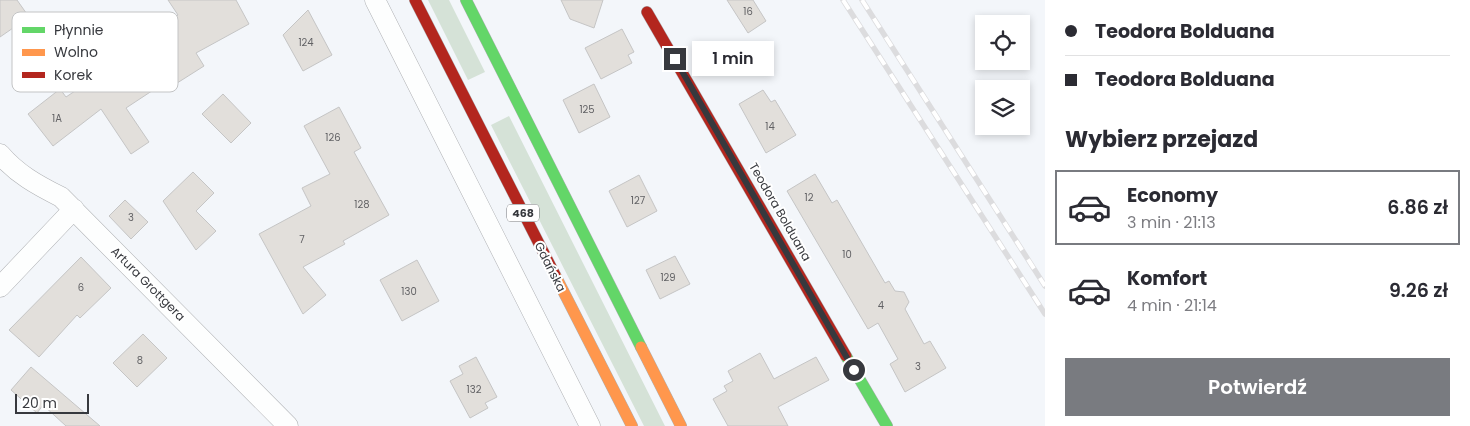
<!DOCTYPE html>
<html lang="pl">
<meta charset="utf-8">
<style>
:root{--surface:#fff;--page:#f7f7f7;--text:#2b2b33;--muted:#7c7c81;--line:#e1e1e2;--accent:#797b80}
body{margin:0;font-family:Poppins,sans-serif;background:var(--page);color:var(--text);height:100vh;display:flex;flex-direction:column;font-size:19px;white-space:nowrap}
*{box-sizing:border-box;margin:0}
p{font-size:16px;color:var(--muted)}
.icon{flex:none;width:28px;height:28px;fill:none;stroke:currentColor;stroke-width:2;stroke-linecap:round;stroke-linejoin:round}
.map{position:relative;flex:1;overflow:hidden}
.drawer{display:flex;flex-direction:column;background:var(--surface);width:425px}
.drawer>*{flex:none}
.top-card{display:grid;align-content:center;height:110px;padding:0 20px;background:var(--surface)}
.tools{position:absolute;left:975px;top:15px;display:grid;gap:10px}
.tools a{display:grid;place-items:center;width:55px;height:55px;border-radius:0px;background:var(--surface);box-shadow:0 2px 8px #0003;font-size:25px}
.scale{position:absolute;left:15px;bottom:12px;width:74px;box-sizing:border-box;padding-left:5px;border:2px solid #37393e;border-top:0;font-size:14px;line-height:18px;white-space:nowrap;color:#37393e;-webkit-text-stroke:4px #fff;paint-order:stroke}
.end{position:absolute;width:22px;height:22px;margin:-11px;border:6px solid #37393e;background:#fff;box-shadow:0 0 0 2px #fff}
.from{border-radius:50%}
.bubble{position:absolute;height:35px;border-radius:0px;background:var(--surface);box-shadow:0 2px 8px #0003;font-size:16px;font-weight:600;line-height:35px;text-align:center}
.top-card b{display:flex;align-items:center;gap:18px;height:48px;font-size:19px}
.top-card b+b{border-top:1px solid var(--line)}
.top-card i{width:12px;height:12px;background:var(--text)}
ul{padding:0;list-style:none}
li{display:flex;align-items:center;gap:15px;height:75px;margin:0 10px 8px;padding:0 10px;border:2px solid transparent;border-radius:0px}
li div{flex:1}
li b{display:block;font-size:19px}
li em{font-style:normal;font-weight:600}
li.on{border-color:var(--accent)}
li>.icon{width:45px;height:45px;stroke-width:1.5}
h2{padding:0 20px;font-size:22px;line-height:60px}
.action{display:flex;gap:10px;margin-top:auto;padding:10px 20px}
.action a{flex:1;height:58px;border-radius:0px;background:var(--accent);color:#fff;font-size:20px;font-weight:600;line-height:58px;text-align:center}
main{display:flex;flex:1;min-height:0}
.map>svg:first-child{display:block}
.green{fill:#d5e2d7}
.building{fill:#e2dfdb;stroke:#c5c5c5}
.lines{fill:none;stroke-linecap:round;stroke-linejoin:round}
.street-casing{stroke:#afb1b4;stroke-width:21}
.fast-casing{stroke:#afb1b4;stroke-width:12}
.slow-casing{stroke:#afb1b4;stroke-width:12}
.jam-casing{stroke:#afb1b4;stroke-width:12}
.street{stroke:#fdfefe;stroke-width:20}
.fast{stroke:#63d668;stroke-width:11}
.slow{stroke:#ff974d;stroke-width:11}
.jam{stroke:#b3261e;stroke-width:11}
.rail-casing{stroke:#dcdcde;stroke-width:5.5}
.rail{stroke:#fff;stroke-width:4;stroke-dasharray:11;stroke-linecap:butt}
.route{stroke:#37393e;stroke-width:6}
.labels{text-anchor:middle;stroke-width:4;stroke-linejoin:round;paint-order:stroke}
.number-label{font-size:10px;fill:#626265}
.shield{fill:#fff;stroke:#737478;stroke-width:1}
.shield-label{font-size:11px;font-weight:bold;fill:#37393e}
.street-label{font-size:12px;fill:#37393e;stroke:#fff}
.key{fill:#fff;stroke:#c3c4c5;stroke-width:1}
.key-label{font-size:14px;fill:#37393e}
</style>
<main>
<div class="map">
<svg width="1045" height="426" viewBox="0 0 1045 426">
<rect width="100%" height="100%" fill="#f3f6fa"/>
<path class="green" d="M428,0H449L485,72L468,80Z
M509,116L665,426H644L491,125Z"/>
<path class="building" d="M0,0H17L29,17L0,37Z
M168,0H236L249,24L196,53L204,66L174,85L170,79L126,108L149,142L131,154L101,109L53,146L28,114L60,89L66,97L147,43L143,38L178,15Z
M561,0H603L594,28L570,19Z
M727,0H753L766,21L748,33Z
M308,10L332,55L303,71L283,35Z
M622,29L634,52L628,55L632,63L601,79L585,48Z
M594,84L610,117L579,133L563,100Z
M763,90L771,102L775,100L796,135L766,153L739,104Z
M223,94L251,123L231,143L202,114Z
M339,107L361,148L354,152L389,215L343,241L345,244L303,267L326,295L303,314L259,234L311,206L302,188L330,174L304,126Z
M193,172L214,193L196,211L216,231L196,250L163,201Z
M815,174L832,203L837,200L885,283L889,281L895,291L904,292L909,302L905,309L924,344L930,341L946,368L905,392L890,364L898,359L878,323L868,329L787,191Z
M639,175L657,211L627,227L609,191Z
M125,200L148,222L131,239L109,216Z
M675,256L690,284L660,299L646,270Z
M81,257L111,288L80,318L77,315L39,357L9,330Z
M417,260L439,301L402,321L380,280Z
M143,334L167,358L137,387L113,363Z
M760,353L774,379L816,357L829,380L778,407L788,426H728L713,399L727,391L724,386L733,381L728,371Z
M476,357L497,397L485,403L488,408L470,418L450,381L463,374L459,366Z
M31,367L100,426H66L43,405L37,413L11,390Z"/>
<g class="lines">
<defs>
<path id="street" d="M375,0L590,426
M0,154C17,174 37,185 61,197L288,426
M0,287L74,209"/>
<path id="fast" d="M466,0L641,347
M846,356L887,426"/>
<path id="slow" d="M555,275L632,426
M641,347L681,426"/>
<path id="jam" d="M415,0L555,275
M647,12L846,356"/>
</defs>
<use href="#street" class="street-casing"/>
<use href="#fast" class="fast-casing"/>
<use href="#slow" class="slow-casing"/>
<use href="#jam" class="jam-casing"/>
<use href="#street" class="street"/>
<use href="#fast" class="fast"/>
<use href="#slow" class="slow"/>
<use href="#jam" class="jam"/>
<defs>
<path id="rail" d="M843,0L1045,314
M862,0L1045,286"/>
</defs>
<use href="#rail" class="rail-casing"/>
<use href="#rail" class="rail"/>
</g>
<g class="lines">
<path class="route" d="M675,59L854,370"/>
</g>
<g class="labels">
<g class="number-label">
<text x="748" y="15">16</text>
<text x="306" y="46">124</text>
<text x="587" y="113">125</text>
<text x="57" y="122">1A</text>
<text x="770" y="130">14</text>
<text x="333" y="141">126</text>
<text x="809" y="201">12</text>
<text x="638" y="204">127</text>
<text x="362" y="208">128</text>
<text x="131" y="221">3</text>
<text x="302" y="243">7</text>
<text x="847" y="258">10</text>
<text x="668" y="281">129</text>
<text x="81" y="291">6</text>
<text x="409" y="295">130</text>
<text x="881" y="309">4</text>
<text x="140" y="364">8</text>
<text x="918" y="370">3</text>
<text x="474" y="393">132</text>
</g>
<rect class="shield" x="507" y="204.5" width="32" height="17" rx="4"/>
<g class="shield-label">
<text x="523" y="217">468</text>
</g>
<g class="street-label">
<text transform="translate(780 212) rotate(60)" y="4">Teodora Bolduana</text>
<text transform="translate(550 267) rotate(63)" y="4">Gdańska</text>
<text transform="translate(148 284) rotate(45)" y="4">Artura Grottgera</text>
</g>
</g>
<rect x="12" y="12" width="166" height="80" rx="8" class="key"/>
<rect x="22" y="27" width="23" height="6" fill="#63d668"/>
<rect x="22" y="49" width="23" height="7" fill="#ff974d"/>
<rect x="22" y="72" width="23" height="6" fill="#b3261e"/>
<g class="key-label">
<text x="54" y="35">Płynnie</text>
<text x="54" y="57">Wolno</text>
<text x="54" y="80">Korek</text>
</g>
</svg>
<div class="tools">
<a><svg class="icon" aria-label="locate" viewBox="0 0 24 24"><circle cx="12" cy="12" r="6"/><path d="M12 2v4M12 18v4M2 12h4M18 12h4"/></svg></a>
<a><svg class="icon" aria-label="layers" viewBox="0 0 24 24"><path d="M12 4l9 5-9 5-9-5zM3 14l9 5 9-5"/></svg></a>
</div>
<div class="scale">20 m</div>
<i class="end from" style="left:854px;top:370px"></i>
<i class="end" style="left:675px;top:59px"></i>
<div class="bubble" style="left:692px;top:41px;width:82px">1 min</div>
</div>
<section class="drawer">
<div class="top-card">
<b><i class="from"></i>Teodora Bolduana</b>
<b><i></i>Teodora Bolduana</b>
</div>
<h2>Wybierz przejazd</h2>
<ul>
<li class="on"><svg class="icon" aria-label="car" viewBox="0 0 24 24"><path d="M5 17H2v-5l4-1 3-4h7l3 4 3 1v5h-3M9 17h6M6 11h13"/><circle cx="7" cy="17" r="2"/><circle cx="17" cy="17" r="2"/></svg><div><b>Economy</b><p>3 min · 21:13</p></div><em>6.86 zł</em></li>
<li><svg class="icon" aria-label="car" viewBox="0 0 24 24"><path d="M5 17H2v-5l4-1 3-4h7l3 4 3 1v5h-3M9 17h6M6 11h13"/><circle cx="7" cy="17" r="2"/><circle cx="17" cy="17" r="2"/></svg><div><b>Komfort</b><p>4 min · 21:14</p></div><em>9.26 zł</em></li>
</ul>
<div class="action"><a>Potwierdź</a></div>
</section>
</main>
